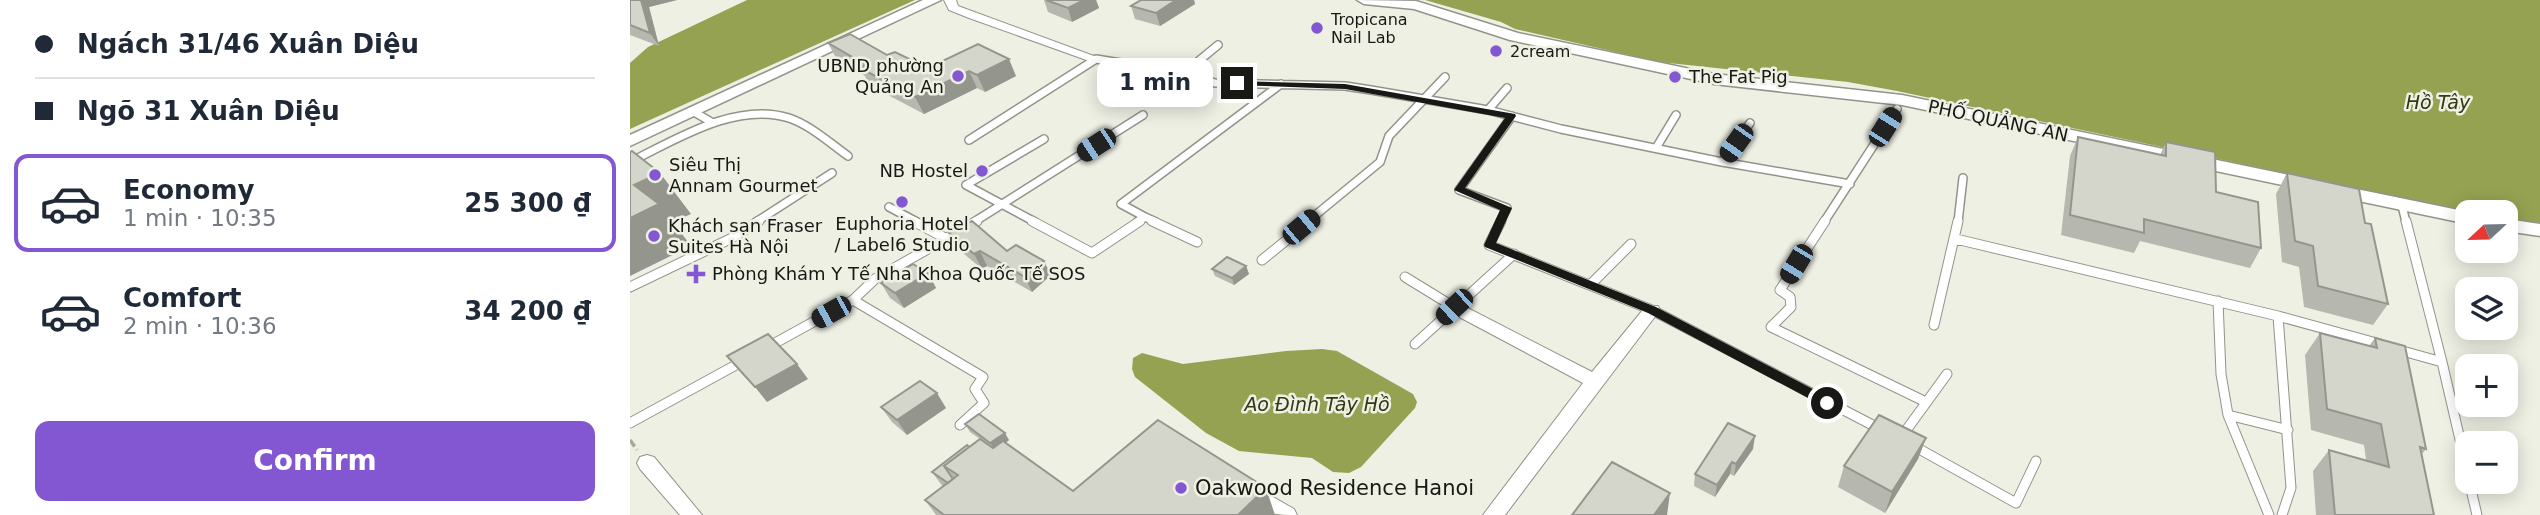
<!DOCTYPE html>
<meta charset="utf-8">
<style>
:root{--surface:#fff;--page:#f2f2f3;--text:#1f2937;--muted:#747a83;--line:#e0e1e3;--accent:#8257d1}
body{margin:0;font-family:"DejaVu Sans",sans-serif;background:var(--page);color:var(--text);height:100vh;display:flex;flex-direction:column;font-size:26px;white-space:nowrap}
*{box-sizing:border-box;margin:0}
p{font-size:23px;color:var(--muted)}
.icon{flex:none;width:38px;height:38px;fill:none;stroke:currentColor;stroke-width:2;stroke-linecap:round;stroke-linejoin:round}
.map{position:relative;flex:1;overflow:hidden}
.panel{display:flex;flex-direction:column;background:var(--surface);width:630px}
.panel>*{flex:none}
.hud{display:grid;align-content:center;height:154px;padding:0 35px;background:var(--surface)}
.needle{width:46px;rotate:248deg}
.buttons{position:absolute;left:1825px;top:200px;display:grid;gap:14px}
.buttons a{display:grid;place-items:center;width:63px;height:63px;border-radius:14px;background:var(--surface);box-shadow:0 4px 18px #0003;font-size:35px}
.end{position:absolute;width:32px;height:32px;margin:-16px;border:9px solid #181915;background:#fff;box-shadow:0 0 0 4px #fff}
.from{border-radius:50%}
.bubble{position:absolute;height:49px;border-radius:14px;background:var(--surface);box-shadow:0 4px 18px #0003;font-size:23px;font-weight:600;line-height:49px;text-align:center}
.car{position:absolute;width:21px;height:42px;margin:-21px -10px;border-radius:9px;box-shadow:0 0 5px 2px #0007;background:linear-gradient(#222 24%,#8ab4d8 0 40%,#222 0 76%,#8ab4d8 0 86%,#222 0)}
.hud b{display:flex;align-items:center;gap:24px;height:66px;font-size:26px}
.hud b+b{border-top:2px solid var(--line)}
.hud i{width:18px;height:18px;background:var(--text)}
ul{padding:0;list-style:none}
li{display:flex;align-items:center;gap:21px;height:98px;margin:0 14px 10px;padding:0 21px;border:4px solid transparent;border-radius:14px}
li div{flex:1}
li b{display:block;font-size:26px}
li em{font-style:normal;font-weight:600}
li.on{border-color:var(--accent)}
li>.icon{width:63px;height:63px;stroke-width:1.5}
.primary-button{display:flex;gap:14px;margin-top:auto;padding:14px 35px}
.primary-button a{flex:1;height:80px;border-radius:14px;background:var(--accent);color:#fff;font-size:28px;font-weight:600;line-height:80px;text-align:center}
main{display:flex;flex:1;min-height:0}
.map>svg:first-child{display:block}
.water{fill:#95a252}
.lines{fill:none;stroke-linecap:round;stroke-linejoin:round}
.service-far1-casing{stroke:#92948a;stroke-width:10}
.service-casing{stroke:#92948a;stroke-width:11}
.minor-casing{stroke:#92948a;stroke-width:2}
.tertiary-casing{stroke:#92948a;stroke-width:3}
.path{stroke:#a6a89e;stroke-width:3.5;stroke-dasharray:8 3.5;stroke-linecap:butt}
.service-far1{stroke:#fff;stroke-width:7}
.service{stroke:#fff;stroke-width:9}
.minor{fill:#fff;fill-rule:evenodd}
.tertiary{fill:#fff;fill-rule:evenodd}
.wall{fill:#b6b8af}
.shaded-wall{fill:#94968e}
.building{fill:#d4d6cb;stroke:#94968e;stroke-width:2}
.route{fill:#181915}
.poi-dot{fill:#8257d1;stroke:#eef0e4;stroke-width:2.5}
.labels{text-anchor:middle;stroke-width:5;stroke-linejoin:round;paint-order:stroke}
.far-poi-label{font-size:16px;fill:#181915;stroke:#eef0e4;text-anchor:start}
.poi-label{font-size:18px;fill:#181915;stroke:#eef0e4;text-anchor:start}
.street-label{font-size:18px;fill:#181915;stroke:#eef0e4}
.water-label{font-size:19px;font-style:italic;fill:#333815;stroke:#eef0e4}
.near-poi-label{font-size:21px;fill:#181915;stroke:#eef0e4;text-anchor:start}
</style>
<main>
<section class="panel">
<div class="hud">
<b><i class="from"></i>Ngách 31/46 Xuân Diệu</b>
<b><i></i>Ngõ 31 Xuân Diệu</b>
</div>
<ul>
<li class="on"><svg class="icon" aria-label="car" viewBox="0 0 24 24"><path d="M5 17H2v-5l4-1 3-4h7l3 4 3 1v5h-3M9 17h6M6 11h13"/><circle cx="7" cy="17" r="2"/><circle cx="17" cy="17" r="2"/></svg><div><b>Economy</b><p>1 min · 10:35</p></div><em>25 300 ₫</em></li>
<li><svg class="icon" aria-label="car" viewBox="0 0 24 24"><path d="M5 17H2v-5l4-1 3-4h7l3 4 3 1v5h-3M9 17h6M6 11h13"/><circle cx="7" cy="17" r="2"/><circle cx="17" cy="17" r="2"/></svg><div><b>Comfort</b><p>2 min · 10:36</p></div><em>34 200 ₫</em></li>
</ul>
<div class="primary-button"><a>Confirm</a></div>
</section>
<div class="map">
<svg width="1910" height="515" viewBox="0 0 1910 515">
<rect width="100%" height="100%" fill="#eef0e4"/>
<path class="water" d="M117,0H285L0,129V63L18,47Z
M795,0H1910V225L1876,220V212H1839L1267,91L1218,82L1029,62L885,29L871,22Z
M692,349L707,351L783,394L787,402L785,408L731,467L719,473L703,472L682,458L609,451L576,433L505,377L502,369L503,358L512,353L553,364L656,351Z"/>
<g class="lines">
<defs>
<path id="service-far1" d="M554,73L588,45
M858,110L877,88
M64,112L83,123
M339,140L466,59L554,73L585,83L715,86L741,90L858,110L931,129L1092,162L1220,184
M1026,148L1046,115
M0,162C45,140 106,101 159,118C180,125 200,143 218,156
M1092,162L1120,123
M1772,206L1776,222
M259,207L287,222
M515,217L526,222
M126,222L202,173
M344,222L513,115
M405,222L336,185L414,139
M507,222L515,217L491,204L651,84
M677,222L750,162L759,136L815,77
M870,222L877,208L829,190L882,116
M1194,222L1267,109
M1328,222L1333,178"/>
<path id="service" d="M283,221L315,238
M402,221L462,253L510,221
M522,221L567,242
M871,221L859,245L1022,310L1252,430
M1195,221L1150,290L1160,297L1161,307L1141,327L1296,402
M1326,239L1648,316L1661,488L1652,515
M632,260L680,221
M775,277L824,307
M960,285L1001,244
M0,287L102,238L129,221
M223,300L353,377L345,389L354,403L330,425
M1588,301L1591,374L1598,415L1639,515
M1648,316L1750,344
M1304,325L1328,221
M785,344L884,254
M138,347L223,300L245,279L347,221
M1769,350L1812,362L1776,221
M1812,362L1838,474
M1598,415L1658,430
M0,423L115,360
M1272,436L1317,374
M1282,445L1386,503L1406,461
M1839,481L1847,515"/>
<path id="minor" d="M314,0H326L328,6L472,59L466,63L462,62L339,18L319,10Z
M824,301L962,372L1016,306H1028L1030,310L875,515H853L953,383L818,311L816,307L818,303Z
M17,455L24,457L72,515H50L10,469L7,463L10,457Z
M624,486L664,509L667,515C648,515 624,514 614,494L617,488Z"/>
<path id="tertiary" d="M293,0H311L0,146V135Z
M727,0L786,1L888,33L1084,74L1272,95L1838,212V224L1272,105L1084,84L880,40L784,9L734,4Z
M1876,219L1910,224V236L1876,231Z"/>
</defs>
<use href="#service-far1" class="service-far1-casing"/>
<use href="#service" class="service-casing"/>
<use href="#minor" class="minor-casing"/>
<use href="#tertiary" class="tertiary-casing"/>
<path class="path" d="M0,440L7,450"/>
<use href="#service-far1" class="service-far1"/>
<use href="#service" class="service"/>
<use href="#minor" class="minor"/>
<use href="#tertiary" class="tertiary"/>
</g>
<path class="wall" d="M0,0H47L19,7L29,46L0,35Z
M414,0H466L469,8L442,22L418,12Z
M511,0H564L565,4L530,26L505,19L501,6Z
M198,43L257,55L298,68L348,44L386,76L355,92L347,88L294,114L239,85L235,76L207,60Z
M1448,137L1530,155L1536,142L1586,192L1631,248L1620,268L1510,241L1504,253L1431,235L1440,156Z
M1657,173L1735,223L1758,304L1743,325L1674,307L1669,267L1652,262L1646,194Z
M319,233L377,251L421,275L402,292L357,266L352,269L327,248Z
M616,266L619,274L604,285L585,276L582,269Z
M298,273L306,288L274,308L260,298L251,283Z
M1690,333L1739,346L1745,338L1796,449L1792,454L1804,515H1686L1683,471L1699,450L1736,460L1734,445L1681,430L1675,355Z
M251,407L316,408L277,435L262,422Z
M335,424L379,440L376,443L443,491L645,515H306L295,500L313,487L302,472L350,439L340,432Z
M1296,438L1288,459L1255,513L1208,487L1214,466Z
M1123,449L1104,476L1100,474L1085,497L1064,486L1065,474Z"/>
<path class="shaded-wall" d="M11,0H47L19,7L29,46L20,33Z
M454,0H466L469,8L442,22L438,8Z
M546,0H564L565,4L530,26L526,13Z
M379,59L386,76L355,92L347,75Z
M339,71L347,88L294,114L285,97Z
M30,173L61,214L43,222L61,246L0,276V218L4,185Z
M350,251L357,266L352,269L344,254Z
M414,261L421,275L402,292L395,277Z
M616,266L619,274L604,285L602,278Z
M298,273L306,288L274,308L265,293Z
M167,364L178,379L137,402L125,387Z
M307,393L316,408L277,435L267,420Z
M375,433L379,440L365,451L360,443Z
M1125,436L1123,449L1104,476L1106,464Z
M1296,438L1288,459L1255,513L1262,492Z
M1102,462L1100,474L1085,497L1087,485Z
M636,488L645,515H608Z
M1040,493L1037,515H1024Z"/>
<path class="building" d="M0,0H11L20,33L0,25Z
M416,0H454L438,8Z
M511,0H546L526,13L501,6Z
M220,34L257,55L265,52L298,68L348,44L379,59L347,75L339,71L285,97L230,68L236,65L198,43Z
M1448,137L1536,156V142L1585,152L1586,192L1628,202L1631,248L1514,219V233L1440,215Z
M2,151L30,173L4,185L29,204L0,218V152Z
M1657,173L1729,189L1735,223L1741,224L1758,304L1688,286L1683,246L1665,241Z
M342,221L377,251L386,245L414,261L395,277L350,251L344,254L319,233Z
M597,257L616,266L602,278L582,269Z
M283,264L298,273L265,293L251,283Z
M1690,333L1747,348L1745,338L1775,346L1796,449L1790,447L1804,515H1705L1699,450L1759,467L1751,424L1697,409Z
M138,334L167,364L125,387L97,356Z
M290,381L307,393L267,420L251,407Z
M349,414L375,433L360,443L335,424Z
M1249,415L1296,438L1262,492L1214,466Z
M528,420L636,488L608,515H314L295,500L328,475L314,466L350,439L363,448L373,441L443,491Z
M1098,423L1125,436L1106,464L1102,462L1087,485L1065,474Z
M337,445L339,447L314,466L323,479L318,483L302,472Z
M982,462L1040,493L1024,515H942Z"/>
<path class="route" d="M607,81L715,84L885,114L886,116L835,188L882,208L866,243L1026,307L1202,399V406H1193L1018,313L855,247L854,245L870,210L824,190L875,118L715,89L604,85V81Z"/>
<g class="poi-dot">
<circle cx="687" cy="28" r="7"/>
<circle cx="866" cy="51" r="7"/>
<circle cx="328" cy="76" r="7"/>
<circle cx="1045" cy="77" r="7"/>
<circle cx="352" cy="171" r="7"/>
<circle cx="25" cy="175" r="7"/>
<circle cx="272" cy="202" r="7"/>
<circle cx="24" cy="236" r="7"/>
<path d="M62.5 263.5h7v7h7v7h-7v7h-7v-7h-7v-7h7z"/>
<circle cx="551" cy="488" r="7"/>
</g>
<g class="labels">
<g class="far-poi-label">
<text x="701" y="25">Tropicana<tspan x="701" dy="18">Nail Lab</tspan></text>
<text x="880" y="57">2cream</text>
</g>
<g class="poi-label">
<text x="314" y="72" text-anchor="end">UBND phường<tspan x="314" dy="21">Quảng An</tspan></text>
<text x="1059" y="83">The Fat Pig</text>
<text x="39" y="171">Siêu Thị<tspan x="39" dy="21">Annam Gourmet</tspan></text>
<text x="338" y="177" text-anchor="end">NB Hostel</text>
<text x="272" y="230" text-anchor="middle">Euphoria Hotel<tspan x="272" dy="21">/ Label6 Studio</tspan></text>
<text x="38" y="232">Khách sạn Fraser<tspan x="38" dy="21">Suites Hà Nội</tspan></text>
<text x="82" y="280">Phòng Khám Y Tế Nha Khoa Quốc Tế SOS</text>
</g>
<g class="street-label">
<text transform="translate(1368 121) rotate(12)" y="6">PHỐ QUẢNG AN</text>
</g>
<g class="water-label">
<text x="1808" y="109">Hồ Tây</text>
<text x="687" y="411">Ao Đình Tây Hồ</text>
</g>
<g class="near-poi-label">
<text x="565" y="495">Oakwood Residence Hanoi</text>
</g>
</g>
</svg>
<div class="buttons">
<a><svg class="needle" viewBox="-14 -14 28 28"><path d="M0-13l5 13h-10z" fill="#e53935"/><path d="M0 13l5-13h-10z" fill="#747a83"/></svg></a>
<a><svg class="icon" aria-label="layers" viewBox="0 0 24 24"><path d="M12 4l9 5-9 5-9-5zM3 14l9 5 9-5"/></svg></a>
<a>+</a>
<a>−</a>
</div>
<i class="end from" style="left:1197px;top:403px"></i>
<i class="end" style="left:607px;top:83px"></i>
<div class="bubble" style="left:467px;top:58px;width:116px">1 min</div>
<i class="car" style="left:1255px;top:127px;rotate:32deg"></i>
<i class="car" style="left:1106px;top:143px;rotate:215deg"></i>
<i class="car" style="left:466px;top:145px;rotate:237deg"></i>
<i class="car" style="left:671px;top:227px;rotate:50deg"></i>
<i class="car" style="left:1166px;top:264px;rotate:211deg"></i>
<i class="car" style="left:824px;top:307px;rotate:227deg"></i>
<i class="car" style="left:201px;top:312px;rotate:241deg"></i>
</div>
</main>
